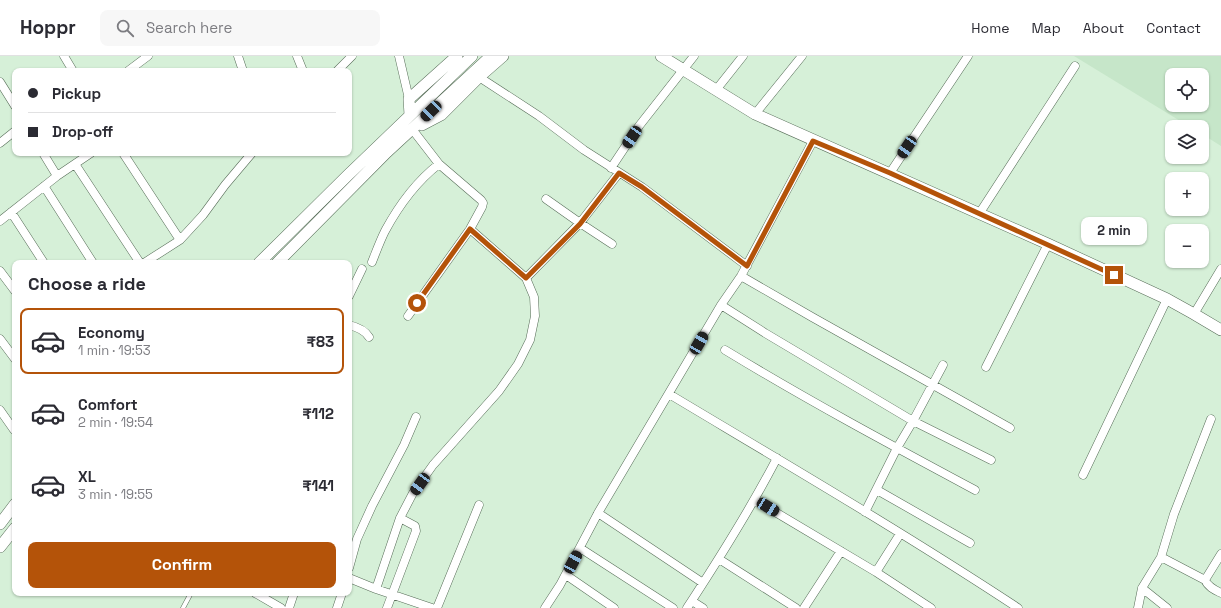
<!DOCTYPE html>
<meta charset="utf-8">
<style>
:root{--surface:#fff;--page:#f7f7f7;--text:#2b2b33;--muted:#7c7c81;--line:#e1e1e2;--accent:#b45309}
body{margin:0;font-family:"Space Grotesk",sans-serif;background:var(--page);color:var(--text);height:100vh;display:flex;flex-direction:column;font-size:15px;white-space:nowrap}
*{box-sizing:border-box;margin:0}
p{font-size:13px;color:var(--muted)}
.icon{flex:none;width:22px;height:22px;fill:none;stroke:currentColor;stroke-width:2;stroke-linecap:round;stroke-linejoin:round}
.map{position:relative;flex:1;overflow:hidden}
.drawer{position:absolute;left:12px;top:204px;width:340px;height:336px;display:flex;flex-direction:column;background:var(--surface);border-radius:8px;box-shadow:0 1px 3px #0004}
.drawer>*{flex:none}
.hud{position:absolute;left:12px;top:12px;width:340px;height:88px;border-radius:8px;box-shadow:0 1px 3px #0004;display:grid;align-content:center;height:88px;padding:0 16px;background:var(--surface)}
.tools{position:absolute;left:1165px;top:12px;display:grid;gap:8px}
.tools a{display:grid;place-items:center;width:44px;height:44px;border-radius:8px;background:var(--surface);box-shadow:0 1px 3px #0004;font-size:20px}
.end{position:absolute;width:18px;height:18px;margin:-9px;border:5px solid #b45309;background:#fff;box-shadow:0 0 0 2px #fff}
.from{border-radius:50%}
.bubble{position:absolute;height:28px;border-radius:8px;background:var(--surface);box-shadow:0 1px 3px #0004;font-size:13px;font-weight:600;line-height:28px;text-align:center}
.car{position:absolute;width:12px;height:24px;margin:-12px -6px;border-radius:5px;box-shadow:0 0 3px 1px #0007;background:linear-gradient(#222 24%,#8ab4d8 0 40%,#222 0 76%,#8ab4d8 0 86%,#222 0)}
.hud b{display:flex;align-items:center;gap:14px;height:38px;font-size:15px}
.hud b+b{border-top:1px solid var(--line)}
.hud i{width:10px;height:10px;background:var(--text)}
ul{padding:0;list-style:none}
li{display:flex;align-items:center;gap:12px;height:66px;margin:0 8px 6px;padding:0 8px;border:2px solid transparent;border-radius:8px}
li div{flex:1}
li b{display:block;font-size:15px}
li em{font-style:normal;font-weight:600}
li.selected{border-color:var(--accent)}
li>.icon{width:36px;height:36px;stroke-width:1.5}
h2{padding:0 16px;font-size:18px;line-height:48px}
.action{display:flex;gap:8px;margin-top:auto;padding:8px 16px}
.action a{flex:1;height:46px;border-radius:8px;background:var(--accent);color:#fff;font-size:16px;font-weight:600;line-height:46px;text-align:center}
header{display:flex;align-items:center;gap:24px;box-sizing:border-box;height:56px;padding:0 20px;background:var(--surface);border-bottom:1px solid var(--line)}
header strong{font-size:19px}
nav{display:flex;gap:22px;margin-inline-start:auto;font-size:14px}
.search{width:280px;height:36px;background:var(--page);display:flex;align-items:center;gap:10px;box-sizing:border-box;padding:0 14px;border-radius:8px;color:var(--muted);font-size:15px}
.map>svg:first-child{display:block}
.built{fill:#c6e6c9;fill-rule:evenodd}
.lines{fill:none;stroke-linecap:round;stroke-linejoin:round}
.lane-casing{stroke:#576d58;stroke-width:5}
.street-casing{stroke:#576d58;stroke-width:9}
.secondary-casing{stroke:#576d58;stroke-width:12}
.lane{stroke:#fff;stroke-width:4}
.street{stroke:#fff;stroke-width:8}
.secondary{stroke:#fff;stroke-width:11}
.route{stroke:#b45309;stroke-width:5}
</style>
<header>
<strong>Hoppr</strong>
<div class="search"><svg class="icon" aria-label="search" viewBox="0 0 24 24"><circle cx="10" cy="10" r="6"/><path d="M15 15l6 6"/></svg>Search here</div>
<nav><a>Home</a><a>Map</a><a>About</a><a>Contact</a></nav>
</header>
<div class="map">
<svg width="1221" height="552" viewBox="0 0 1221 552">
<rect width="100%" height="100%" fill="#d6f0d8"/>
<path class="built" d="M1074,0H1221V90L1202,78V71H1190ZM1172,19H1202V49H1172Z"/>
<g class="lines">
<defs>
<path id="lane" d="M183,552L191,537"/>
<path id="street" d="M64,0L73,15
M238,0L243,15
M297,0L303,15
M399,0L409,43
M128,15L148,0
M337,15L352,0
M479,21L539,60L584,94L642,131L747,210
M0,26L15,50
M716,34L743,0
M755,58L802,0
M0,87L15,75
M43,97L57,120
M123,97L180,184
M75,108L140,207
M611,112L639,70L694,0
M890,117L968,0
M44,130L93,207
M546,143L580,167L612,188
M11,156L44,207
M979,158L1075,10
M0,165L57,120L91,97
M372,206C376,196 380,185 385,175C398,151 417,125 439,108
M144,207L180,184L203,159L225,129L252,97
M0,215L15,235
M741,220L812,261L1010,372
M526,222L580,167L619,117
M349,240L362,213
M721,249L765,277L913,365L991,404
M1194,258L1221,213
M408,260L470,173
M349,269C357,271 365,274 369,281
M0,283L15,303
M725,294C807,344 891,389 975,434
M986,311L1048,188
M669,338C786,408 904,477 1018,552
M0,354L14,374L15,372
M1083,419L1167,243
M877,434L970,487
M755,444L876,516L900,478
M865,456L897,392L913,365L943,309
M598,457L703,527
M580,492L673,552
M1221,498L1205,524C1208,531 1215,534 1221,537
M1161,501L1205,524
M719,503L796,552
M349,512L357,483L372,450L404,389L416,361
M876,516L931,552
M566,519L614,552
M349,522L376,533L432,552
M1142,532L1167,552
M376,533L400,462L413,437L433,409L499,335L518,308L530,284L535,260L534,241L526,222L470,173L482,151L483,147L481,144L439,108L412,73
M255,537L281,552
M692,545L703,552
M289,552L294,537
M337,552L342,537
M387,552L416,475L415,470L400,462
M437,552L479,449
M545,552L560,529L598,457L721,249L741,220L813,85
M687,552C719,503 750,454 777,402
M804,552L841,495
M1138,552L1142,532L1161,501L1174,458L1211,363"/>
<path id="secondary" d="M661,0L755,58L1048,188L1167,243L1194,258L1221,274
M410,59L409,43L457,0
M422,69L441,59L479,21L503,0
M259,207L347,120L472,0
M277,207L387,96L491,0
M0,468L15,448
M0,491L15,472"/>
</defs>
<use href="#lane" class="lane-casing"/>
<use href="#street" class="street-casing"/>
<use href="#secondary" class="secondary-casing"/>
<use href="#lane" class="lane"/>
<use href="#street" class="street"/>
<use href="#secondary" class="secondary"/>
</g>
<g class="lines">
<path class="route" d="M417,247L470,173L526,222L580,168L619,117L642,131L747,210L813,85L890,117L1114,219"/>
</g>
</svg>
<div class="tools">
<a><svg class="icon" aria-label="locate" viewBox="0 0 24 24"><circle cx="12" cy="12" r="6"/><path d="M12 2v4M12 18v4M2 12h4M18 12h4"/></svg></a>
<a><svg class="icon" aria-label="layers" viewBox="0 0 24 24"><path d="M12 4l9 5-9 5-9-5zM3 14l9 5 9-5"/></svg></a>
<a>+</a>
<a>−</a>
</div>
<i class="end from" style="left:417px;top:247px"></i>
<i class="end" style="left:1114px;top:219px"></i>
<div class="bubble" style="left:1081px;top:161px;width:66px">2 min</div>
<i class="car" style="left:431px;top:55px;rotate:226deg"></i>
<i class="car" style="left:632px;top:81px;rotate:214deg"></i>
<i class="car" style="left:907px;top:91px;rotate:214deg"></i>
<i class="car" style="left:699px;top:287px;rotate:30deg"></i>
<i class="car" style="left:420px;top:428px;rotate:216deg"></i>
<i class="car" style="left:768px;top:451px;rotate:121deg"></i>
<i class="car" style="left:573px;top:506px;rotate:28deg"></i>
<div class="hud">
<b><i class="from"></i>Pickup</b>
<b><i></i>Drop-off</b>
</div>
<section class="drawer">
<h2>Choose a ride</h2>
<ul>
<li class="selected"><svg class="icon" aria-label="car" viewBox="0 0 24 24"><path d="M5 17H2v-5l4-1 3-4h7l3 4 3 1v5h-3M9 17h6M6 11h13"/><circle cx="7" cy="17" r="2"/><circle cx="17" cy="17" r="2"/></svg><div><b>Economy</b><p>1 min · 19:53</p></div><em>₹83</em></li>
<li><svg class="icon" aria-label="car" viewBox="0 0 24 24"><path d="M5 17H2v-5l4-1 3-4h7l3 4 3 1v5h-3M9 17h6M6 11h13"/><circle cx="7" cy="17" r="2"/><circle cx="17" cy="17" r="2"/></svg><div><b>Comfort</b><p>2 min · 19:54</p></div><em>₹112</em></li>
<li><svg class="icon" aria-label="car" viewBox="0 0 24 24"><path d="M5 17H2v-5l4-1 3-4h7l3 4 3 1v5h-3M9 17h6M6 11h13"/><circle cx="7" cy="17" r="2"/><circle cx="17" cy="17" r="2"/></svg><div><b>XL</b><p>3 min · 19:55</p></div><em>₹141</em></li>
</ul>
<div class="action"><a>Confirm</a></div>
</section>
</div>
